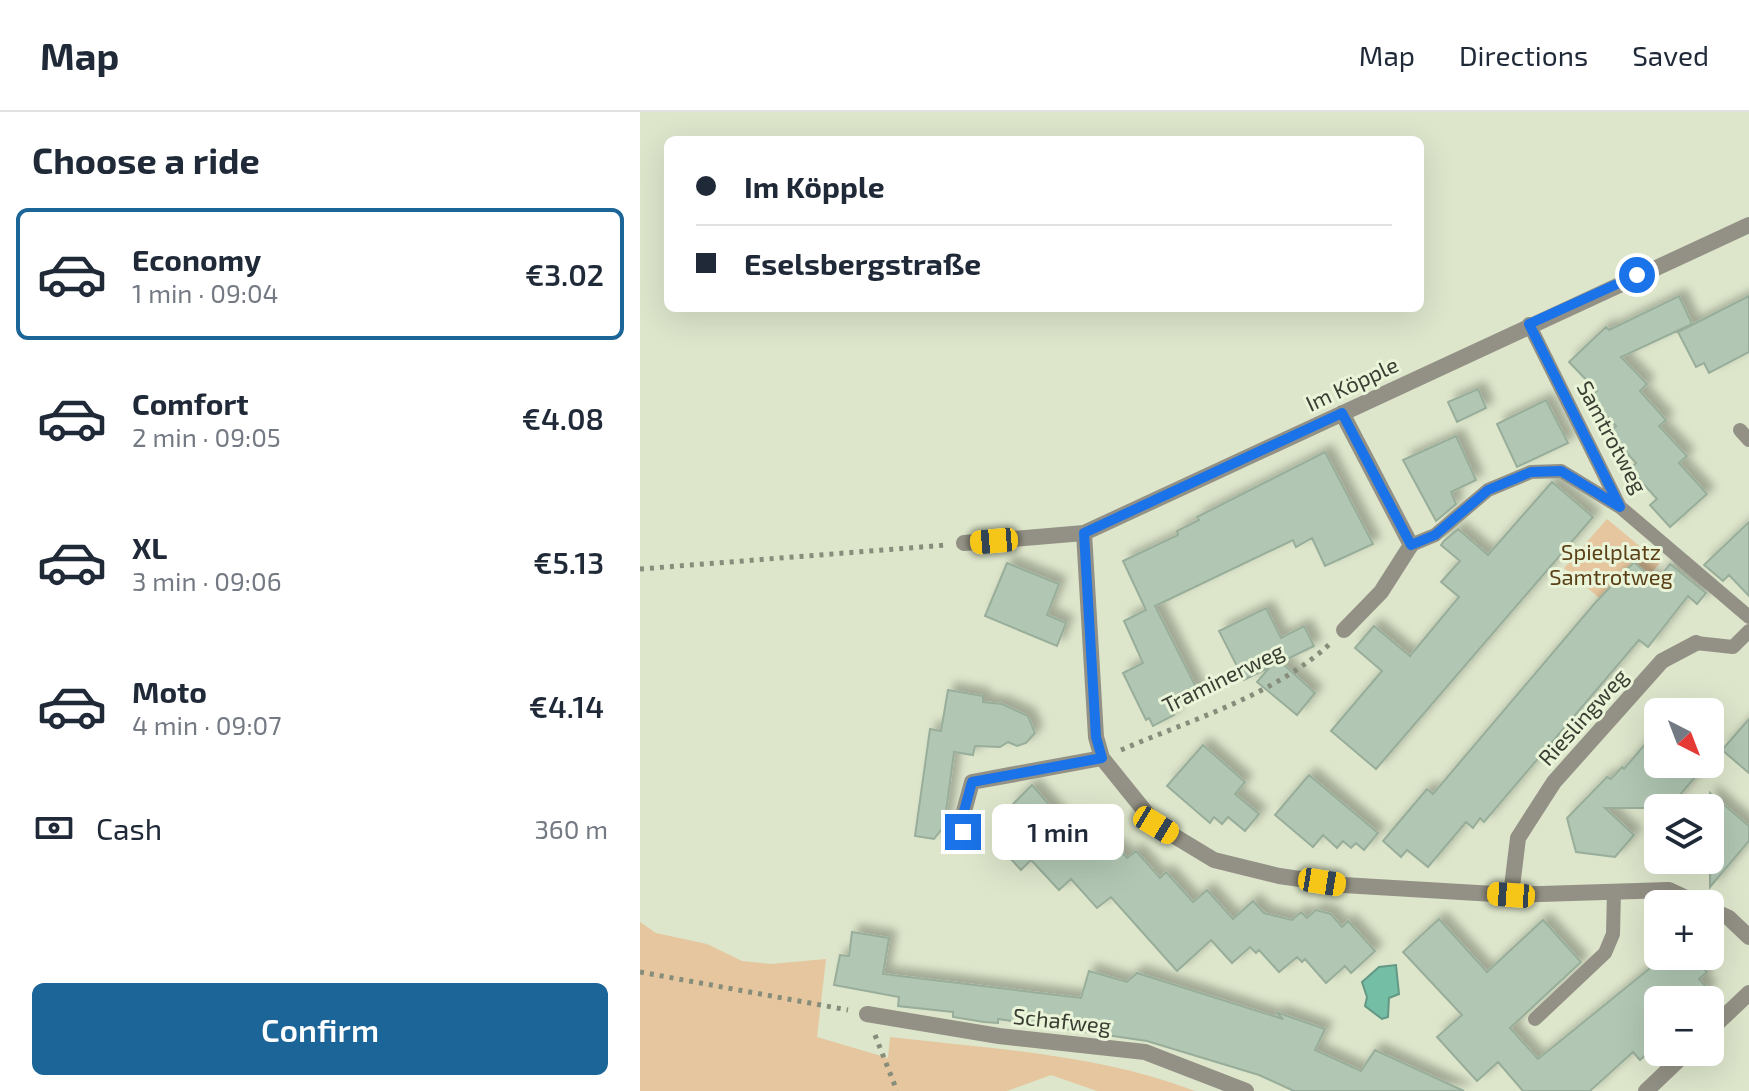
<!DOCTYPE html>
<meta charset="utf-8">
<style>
:root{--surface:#fff;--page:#f2f2f3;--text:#1f2937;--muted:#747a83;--line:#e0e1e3;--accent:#1c6598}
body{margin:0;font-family:"Exo 2",sans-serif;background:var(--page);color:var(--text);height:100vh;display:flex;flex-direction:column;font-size:30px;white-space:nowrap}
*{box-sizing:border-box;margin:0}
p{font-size:26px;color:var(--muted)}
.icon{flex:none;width:44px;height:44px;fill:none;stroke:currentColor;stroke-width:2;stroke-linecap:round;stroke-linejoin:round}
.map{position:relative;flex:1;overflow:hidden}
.drawer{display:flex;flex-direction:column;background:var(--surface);width:640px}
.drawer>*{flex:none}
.banner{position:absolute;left:24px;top:24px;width:760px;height:176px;border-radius:12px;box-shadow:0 8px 32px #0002;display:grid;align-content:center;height:176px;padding:0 32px;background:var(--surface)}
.needle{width:52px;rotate:138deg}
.buttons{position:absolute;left:1004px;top:586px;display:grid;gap:16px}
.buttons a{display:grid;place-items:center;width:80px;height:80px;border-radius:12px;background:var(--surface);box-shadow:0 8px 32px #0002;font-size:40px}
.end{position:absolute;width:36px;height:36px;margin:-18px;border:10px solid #1a73e8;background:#fff;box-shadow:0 0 0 4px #fff}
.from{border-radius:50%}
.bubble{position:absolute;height:56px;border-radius:12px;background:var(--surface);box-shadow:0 8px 32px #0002;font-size:26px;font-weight:600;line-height:56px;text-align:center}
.car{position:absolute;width:24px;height:48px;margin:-24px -12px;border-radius:10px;box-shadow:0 0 6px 2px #0007;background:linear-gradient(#f5c518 24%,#345 0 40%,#f5c518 0 76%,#345 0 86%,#f5c518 0)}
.banner b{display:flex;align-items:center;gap:28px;height:76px;font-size:30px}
.banner b+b{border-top:2px solid var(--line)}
.banner i{width:20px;height:20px;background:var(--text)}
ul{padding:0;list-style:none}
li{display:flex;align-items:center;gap:24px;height:132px;margin:0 16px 12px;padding:0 16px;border:4px solid transparent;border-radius:12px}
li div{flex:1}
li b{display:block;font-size:30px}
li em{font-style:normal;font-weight:600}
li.selected{border-color:var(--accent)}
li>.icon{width:72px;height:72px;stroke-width:1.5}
h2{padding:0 32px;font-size:36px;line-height:96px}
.pay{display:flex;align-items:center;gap:20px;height:88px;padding:0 32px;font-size:30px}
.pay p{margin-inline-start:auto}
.action{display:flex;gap:16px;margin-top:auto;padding:16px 32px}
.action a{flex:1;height:92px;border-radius:12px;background:var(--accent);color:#fff;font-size:32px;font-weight:600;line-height:92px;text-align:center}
header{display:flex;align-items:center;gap:48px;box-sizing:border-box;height:112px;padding:0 40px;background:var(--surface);border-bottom:2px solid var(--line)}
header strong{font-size:38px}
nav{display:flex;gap:44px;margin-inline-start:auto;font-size:28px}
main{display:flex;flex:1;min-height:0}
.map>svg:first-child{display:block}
.green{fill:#e5c69e}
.water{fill:#75bea6;stroke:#639884;stroke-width:2}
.building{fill:#b1c7b3;stroke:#98ae9a;stroke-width:2;filter:url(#shadow)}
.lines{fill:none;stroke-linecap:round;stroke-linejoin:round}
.path{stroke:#878d7b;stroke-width:5;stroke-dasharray:4 6;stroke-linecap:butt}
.lane{stroke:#939185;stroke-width:14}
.street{stroke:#939185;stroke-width:16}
.route{stroke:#1a73e8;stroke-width:10}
.labels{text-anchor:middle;stroke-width:6;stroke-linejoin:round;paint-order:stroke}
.street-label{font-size:22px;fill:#3a3e33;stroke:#eaf4d8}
.park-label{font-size:22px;fill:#5a3f17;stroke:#eaf4d8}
</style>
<header>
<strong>Map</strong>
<nav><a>Map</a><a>Directions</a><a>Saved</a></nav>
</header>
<main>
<section class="drawer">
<h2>Choose a ride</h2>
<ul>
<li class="selected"><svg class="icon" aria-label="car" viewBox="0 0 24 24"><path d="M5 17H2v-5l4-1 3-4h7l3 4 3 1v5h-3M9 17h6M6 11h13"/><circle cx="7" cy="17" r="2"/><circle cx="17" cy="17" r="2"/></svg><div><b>Economy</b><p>1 min · 09:04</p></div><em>€3.02</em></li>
<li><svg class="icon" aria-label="car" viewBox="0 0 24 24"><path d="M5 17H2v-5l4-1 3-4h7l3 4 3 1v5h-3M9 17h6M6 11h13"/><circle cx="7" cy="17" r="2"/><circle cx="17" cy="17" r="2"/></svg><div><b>Comfort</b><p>2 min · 09:05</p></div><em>€4.08</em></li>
<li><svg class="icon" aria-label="car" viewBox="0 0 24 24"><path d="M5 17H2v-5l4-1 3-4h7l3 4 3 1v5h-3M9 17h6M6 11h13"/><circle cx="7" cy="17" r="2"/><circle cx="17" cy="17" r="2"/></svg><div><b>XL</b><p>3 min · 09:06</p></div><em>€5.13</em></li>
<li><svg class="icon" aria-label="car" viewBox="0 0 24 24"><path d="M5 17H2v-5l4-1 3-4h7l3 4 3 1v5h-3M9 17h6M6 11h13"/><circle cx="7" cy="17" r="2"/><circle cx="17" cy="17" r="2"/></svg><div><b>Moto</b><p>4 min · 09:07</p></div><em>€4.14</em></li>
</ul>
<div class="pay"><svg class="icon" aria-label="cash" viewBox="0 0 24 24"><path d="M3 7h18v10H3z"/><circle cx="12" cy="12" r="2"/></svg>Cash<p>360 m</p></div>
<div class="action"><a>Confirm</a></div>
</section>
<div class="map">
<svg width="1109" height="979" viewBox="0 0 1109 979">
<defs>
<filter id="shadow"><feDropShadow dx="7" dy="-7" stdDeviation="4" flood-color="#0004"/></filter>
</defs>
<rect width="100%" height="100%" fill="#dde6cb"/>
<path class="green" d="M967,407L1020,451L977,501L924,456Z
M0,810L16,821L67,832L102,849L131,852L186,847L177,925L248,946L250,925C353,937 458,942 555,979H457L411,963L367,979H0Z"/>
<path class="water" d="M756,853L759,882L749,886L748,905L742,907L725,894L727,885L722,870L739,855Z"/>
<path class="building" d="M1039,184L1052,212L981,245L1007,272L1000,279L1026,308L1019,314L1047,344L1039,351L1067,382L1030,415L1010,393L1017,387L990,357L996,351L969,321L976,314L949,285L957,279L929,250L966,215L969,218Z
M1109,184V240L1069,261L1064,251L1056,255L1038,220Z
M838,277L846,296L817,310L808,290Z
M906,288L928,331L877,355L857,312Z
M816,324L836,368L811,380L816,392L796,409L763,348Z
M685,340L733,432L685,454L672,426L656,435L653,428L515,494L559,581L531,595L534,603L513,614L509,606L506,608L483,561L503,551L484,509L506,498L483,449L538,423L537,419L559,408L557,405Z
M912,370L953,405L736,657L691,619L742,559L715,536L734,514L770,544L819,485L801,470L820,449L801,433L804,429L818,417L848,443Z
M1109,410V484L1089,463L1083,469L1064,453Z
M994,450L1016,470L1030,452L1066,481L1057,492L1048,484L1008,535L999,528L844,710L840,706L833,716L826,710L788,755L767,738L761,745L743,729L787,677L793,682L955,491Z
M367,451L419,472L407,503L426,511L417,534L345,504Z
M626,496L641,526L664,514L674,534L641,550L675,581L657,603L617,570L630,555L604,568L579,519Z
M308,578L343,584V590L362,592L388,604L395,621L386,631L377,634L368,630L360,635L335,634L333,643L314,640L304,714L294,727L275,724L290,617L301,619Z
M1109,607V661L1082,638Z
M1018,617V652H1041L1056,664L1029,696H965L994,723L975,745L936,740L927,706L967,665L971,667L982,655L984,657Z
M563,633L605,670L595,682L619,702L605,719L588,705L582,712L574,705L570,711L527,674Z
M669,663L738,721L724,738L716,731L711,736L703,729L697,736L683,723L673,735L635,703Z
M392,673L433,720L437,716L448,728L457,720L473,738L477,735L487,746L496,739L520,766L526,760L553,790L567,778L593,807L613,789L624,801L652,808L661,800L667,806L676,798L691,802L702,815L708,809L735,839L711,861L705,854L686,871L665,847L662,850L657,845L639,860L619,838L616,841L610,835L592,851L571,828L537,859L471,785L457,796L431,767L419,778L391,748L381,758L358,733L385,708L371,694Z
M1070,681L1109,714V729L1070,775Z
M799,807L847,860L903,808L941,850L870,916L898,947L1025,844H1053L1067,860L1059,867L1069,878L1057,888H1018V932L1000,948L993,940L950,979H883L858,950L837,969L797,925L822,903L763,840Z
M212,820L249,826L243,862L441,886L449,859L487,870L497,861L643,907L636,900L685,917L675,938L721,959L735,938L824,979H654L619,963L507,929L358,907V911L344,910L313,905V900L258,894L259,885L194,873L200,843L209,844Z"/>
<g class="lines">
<path class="path" d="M0,457L307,433
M481,638C550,608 636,583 692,530
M0,860L208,898
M235,923L257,979"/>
<path class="lane" d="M889,212L980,395L1109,505
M1100,318L1109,328
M771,433L795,423L848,378L891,360L921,359L980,395
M1056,531L1093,535L1109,519
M895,907L965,841L973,822L974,779"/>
<path class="street" d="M702,301L771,433L741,480L704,518
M444,421L456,625L462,646L516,713L574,748L639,764L703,773L871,783L1029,778L1059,792
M324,431L444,421L1109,113
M323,720V703L332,670L462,646
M871,783L878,726L914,670L1022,549L1056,531
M1070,797L1089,806L1109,825
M227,902L359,924L505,940L606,979
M1070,918L1109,881
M1006,979L1047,940"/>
</g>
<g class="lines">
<path class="route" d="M323,720V703L332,670L462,646L456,625L444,421L702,301L771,433L795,423L848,378L891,360L921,359L980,395L889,212L997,163"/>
</g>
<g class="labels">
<g class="street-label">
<text transform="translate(712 272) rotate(-25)" y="8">Im Köpple</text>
<text transform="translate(972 325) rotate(62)" y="8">Samtrotweg</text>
<text transform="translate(583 566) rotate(-26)" y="8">Traminerweg</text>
<text transform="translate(943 605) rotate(-48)" y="8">Rieslingweg</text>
<text transform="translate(422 909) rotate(6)" y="8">Schafweg</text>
</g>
<g class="park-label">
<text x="971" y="448">Spielplatz<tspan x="971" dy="25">Samtrotweg</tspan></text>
</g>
</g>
</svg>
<div class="buttons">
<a><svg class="needle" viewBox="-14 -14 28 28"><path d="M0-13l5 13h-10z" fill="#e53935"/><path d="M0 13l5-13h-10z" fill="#747a83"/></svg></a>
<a><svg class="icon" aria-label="layers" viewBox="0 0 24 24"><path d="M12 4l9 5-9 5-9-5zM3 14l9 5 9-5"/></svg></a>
<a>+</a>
<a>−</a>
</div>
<i class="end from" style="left:997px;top:163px"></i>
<i class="end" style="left:323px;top:720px"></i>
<div class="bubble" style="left:352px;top:692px;width:132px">1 min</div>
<i class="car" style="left:354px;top:429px;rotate:265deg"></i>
<i class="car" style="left:516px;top:713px;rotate:121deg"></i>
<i class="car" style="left:682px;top:770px;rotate:99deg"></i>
<i class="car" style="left:871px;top:783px;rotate:274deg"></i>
<div class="banner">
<b><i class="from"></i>Im Köpple</b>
<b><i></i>Eselsbergstraße</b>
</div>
</div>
</main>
